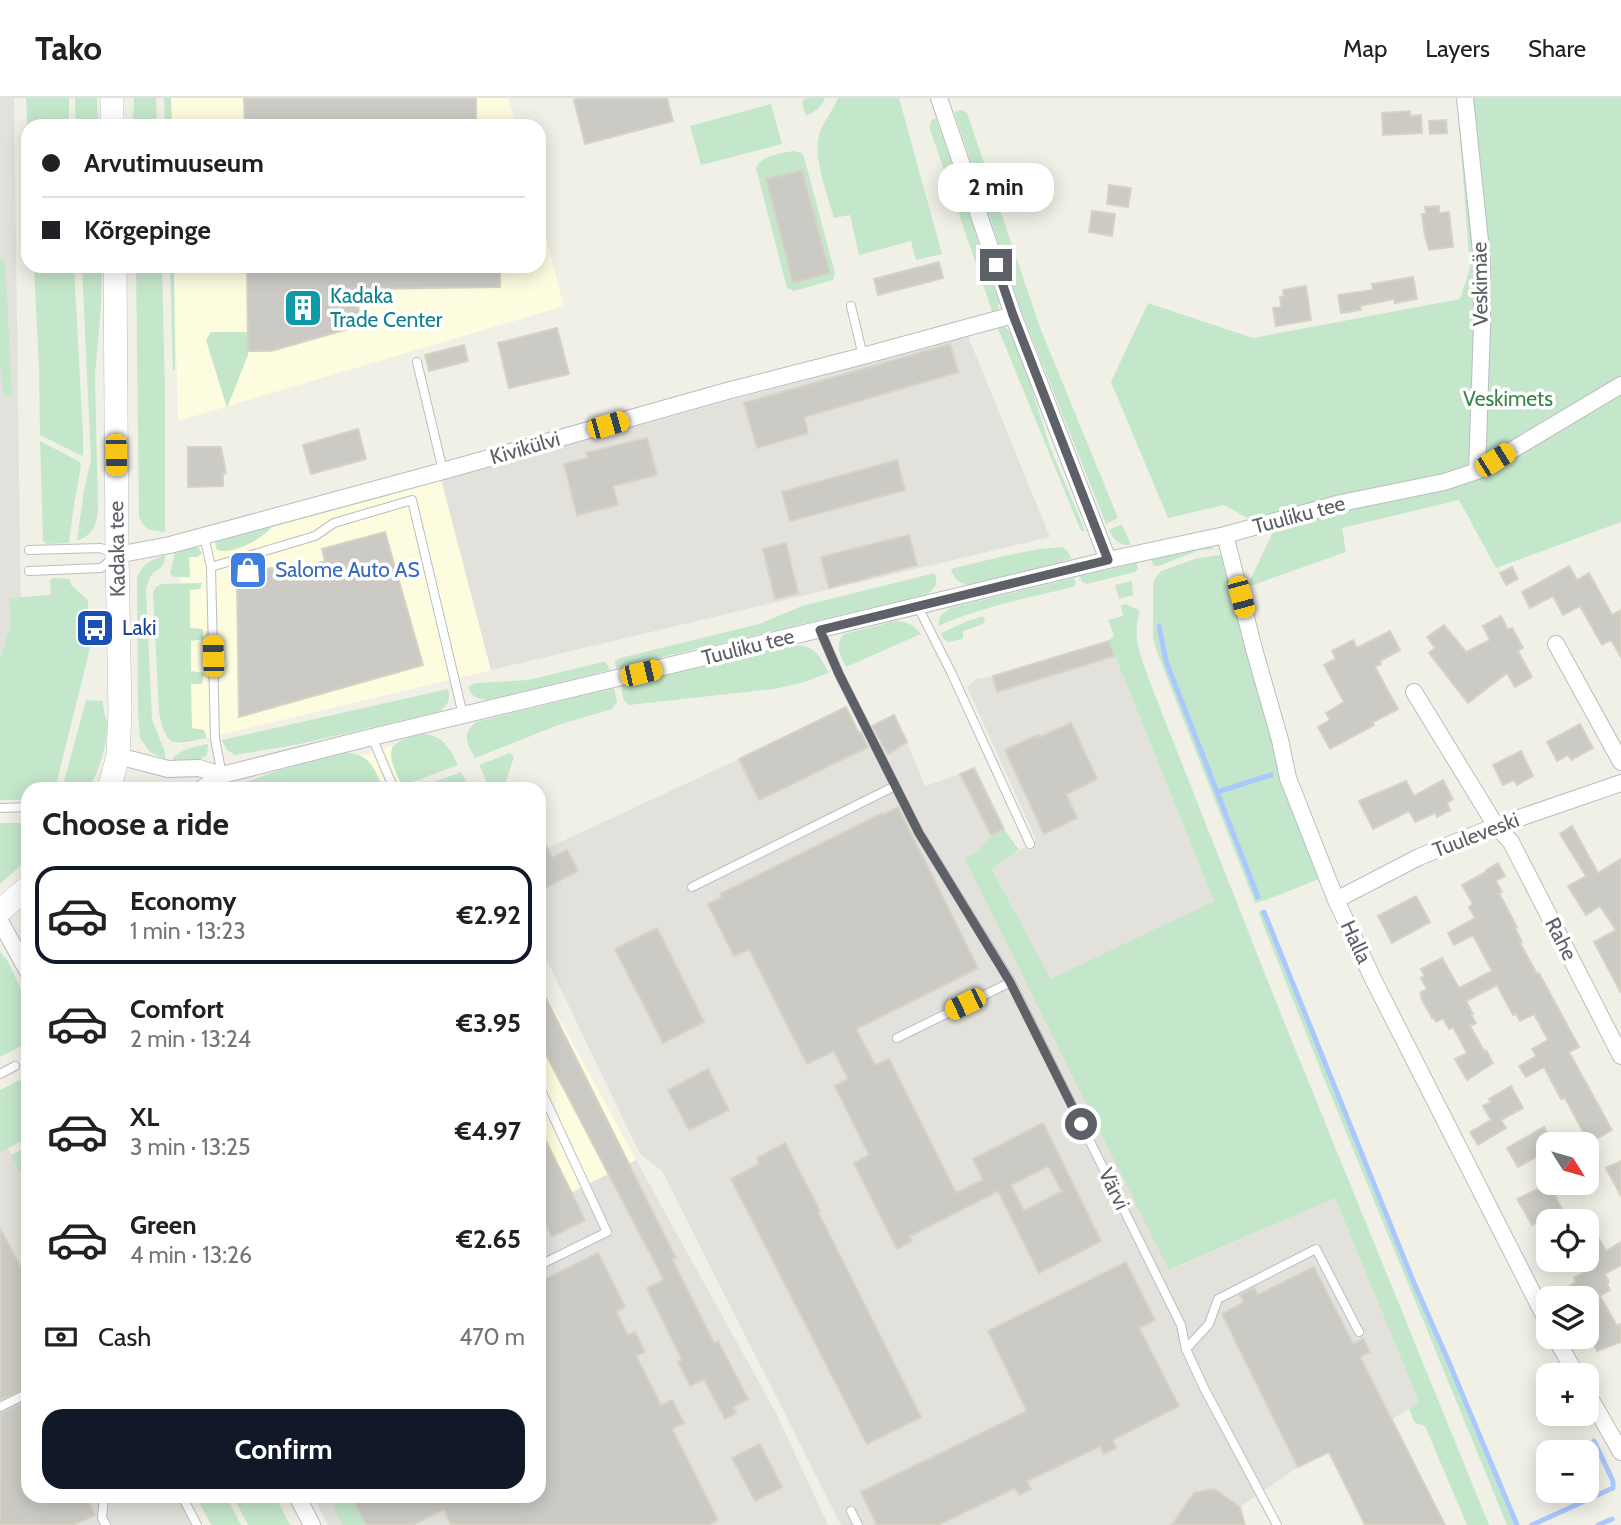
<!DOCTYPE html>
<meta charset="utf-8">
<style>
:root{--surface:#fff;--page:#f2f2f2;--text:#202124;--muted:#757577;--line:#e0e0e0;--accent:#111827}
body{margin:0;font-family:Cabin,sans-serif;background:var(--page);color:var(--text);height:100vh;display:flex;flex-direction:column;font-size:26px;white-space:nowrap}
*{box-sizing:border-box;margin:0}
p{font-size:23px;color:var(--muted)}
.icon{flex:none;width:38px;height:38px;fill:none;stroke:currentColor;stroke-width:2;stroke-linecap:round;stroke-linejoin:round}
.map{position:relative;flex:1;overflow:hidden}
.panel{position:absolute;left:21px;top:684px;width:525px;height:721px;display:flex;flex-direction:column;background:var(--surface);border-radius:21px;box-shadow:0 4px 18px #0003}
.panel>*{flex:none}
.banner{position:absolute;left:21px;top:21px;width:525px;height:154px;border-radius:21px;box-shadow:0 4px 18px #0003;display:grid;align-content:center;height:154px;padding:0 21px;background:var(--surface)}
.needle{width:46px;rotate:127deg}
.controls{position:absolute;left:1536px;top:1034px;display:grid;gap:14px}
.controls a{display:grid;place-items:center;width:63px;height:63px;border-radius:14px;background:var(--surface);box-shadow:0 4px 18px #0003;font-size:35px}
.end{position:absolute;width:32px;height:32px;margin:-16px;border:9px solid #5e6067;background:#fff;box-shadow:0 0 0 4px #fff}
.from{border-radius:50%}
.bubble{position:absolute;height:49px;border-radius:21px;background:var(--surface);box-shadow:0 4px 18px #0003;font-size:23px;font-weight:700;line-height:49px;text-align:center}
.car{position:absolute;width:21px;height:42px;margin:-21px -10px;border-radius:9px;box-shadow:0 0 5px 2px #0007;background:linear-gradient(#f5c518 24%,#345 0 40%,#f5c518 0 76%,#345 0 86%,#f5c518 0)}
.banner b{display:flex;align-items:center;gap:24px;height:66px;font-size:26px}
.banner b+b{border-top:2px solid var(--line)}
.banner i{width:18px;height:18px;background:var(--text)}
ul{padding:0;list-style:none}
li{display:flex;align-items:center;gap:21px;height:98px;margin:0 14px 10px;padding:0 7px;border:4px solid transparent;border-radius:21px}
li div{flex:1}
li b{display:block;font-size:26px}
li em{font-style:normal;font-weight:700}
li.active{border-color:var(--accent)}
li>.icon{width:63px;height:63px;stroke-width:1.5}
h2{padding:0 21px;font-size:32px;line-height:84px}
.pay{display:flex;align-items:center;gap:18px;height:77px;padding:0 21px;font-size:26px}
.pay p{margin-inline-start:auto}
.action{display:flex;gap:14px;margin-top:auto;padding:14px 21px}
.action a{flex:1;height:80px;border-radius:21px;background:var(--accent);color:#fff;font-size:28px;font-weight:700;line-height:80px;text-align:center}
header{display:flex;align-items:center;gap:42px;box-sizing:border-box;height:98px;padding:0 35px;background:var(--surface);border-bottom:2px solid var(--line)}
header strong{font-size:33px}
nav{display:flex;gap:38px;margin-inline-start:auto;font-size:24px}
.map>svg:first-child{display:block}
.commercial{fill:#fdfcdf}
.industrial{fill:#e2e1db}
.green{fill:#c4e7cb}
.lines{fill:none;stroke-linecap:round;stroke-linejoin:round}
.stream{stroke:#aac8fd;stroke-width:5}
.building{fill:#cccac4;stroke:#d5d3c5;stroke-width:2;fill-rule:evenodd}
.lane-casing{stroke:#bbbdc2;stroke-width:10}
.street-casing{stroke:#bbbdc2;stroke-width:18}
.secondary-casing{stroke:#bcbdc4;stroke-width:24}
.lane{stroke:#fff;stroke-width:8}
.street{stroke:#fff;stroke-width:16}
.secondary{stroke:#fff;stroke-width:23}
.route{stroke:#5e6067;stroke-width:9}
.labels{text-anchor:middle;stroke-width:7;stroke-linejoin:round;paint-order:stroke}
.street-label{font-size:21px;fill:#5e6067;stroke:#fff}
.culture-label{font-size:21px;fill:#0d838f;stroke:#fff;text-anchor:start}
.park-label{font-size:21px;fill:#37854b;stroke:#fff}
.shop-label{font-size:21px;fill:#366cbe;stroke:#fff;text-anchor:start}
.transit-label{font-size:21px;fill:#164399;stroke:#fff;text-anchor:start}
</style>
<header>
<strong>Tako</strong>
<nav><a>Map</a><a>Layers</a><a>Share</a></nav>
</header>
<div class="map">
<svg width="1621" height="1427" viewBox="0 0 1621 1427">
<rect width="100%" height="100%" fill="#f0f0e7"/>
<path class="commercial" d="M169,0H508L516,28H170Z
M539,114L564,208L178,323L174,168H539Z
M441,381L491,572L182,646L180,452Z
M391,648L420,691H263L279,684Z
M539,883L636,1062L539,1111Z"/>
<path class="industrial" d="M0,0H14L21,527L0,584Z
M968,238L1050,439L491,572L441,381Z
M1109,543L1214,803L1051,882L992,770L1036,742L967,589L976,581L993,578Z
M846,609L866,650L882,643L889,655L907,644L925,688L960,676L991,737L980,751L964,760L1170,1172L1335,1100L1419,1304L1391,1322L1298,1369L1240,1409L1214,1391L1194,1395L1172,1427H841L662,1073L640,1056L539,846V754L739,661Z
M0,1034L28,1090V1398H184L198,1427H0Z
M636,1062L776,1315L828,1427H328L313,1398H539V1111Z"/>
<path class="green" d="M26,0H69V28H28V40Z
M75,0H97L98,28H76Z
M134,0H156L157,28H133Z
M164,0H171L172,28H165Z
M807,0H825C821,9 815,14 806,18L802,5L804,1Z
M838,0H899L942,156L916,162L911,143L859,157L850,117L834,120C828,97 811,57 820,34C825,22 833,12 838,0Z
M1457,0H1621V424L1496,470L1459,402L1342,430L1346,454L1247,489L1273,434L1224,407L1168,420L1111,284L1148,205L1253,240L1460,201L1470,170Z
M771,6L782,46L701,67L690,28Z
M961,12L967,15L1041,232L1118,420L1106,426L1021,212L954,14Z
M936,20L999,204L998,211L993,216L929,28L932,22Z
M793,53L802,55L804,59L835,175L833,182L829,183L794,193L787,190L756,70C761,57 780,56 793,53Z
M0,153V161H5L12,298H5L3,296L1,274H0Z
M34,168H74L83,337V356L82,358L40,337L39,269Z
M82,168H102L101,208L95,276L98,411C97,428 93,436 77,443L84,392L91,362Z
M136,168H162L165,300V434C153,433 143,432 139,418Z
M170,168H174L175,272H173Z
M997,228C1005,228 1007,230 1011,236L1029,282L1050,349L1085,433H1081Z
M211,234H248V257L227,310L206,242Z
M40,343L80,364L81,368L74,407L69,445L47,446L43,443Z
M391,394L390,397L272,429C261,442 232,457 217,452L215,446L217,442Z
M1122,426L1131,447C1119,448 1114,442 1109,432Z
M195,448L199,450L202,456L197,459H189L190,479H174L170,476L175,454Z
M1207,448L1215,451L1200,452L1158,468H1154L1151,462Z
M1063,449L1068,453L1071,461L970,487C958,485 954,481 951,471C988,462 1025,451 1063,449Z
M165,457C165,472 157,469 150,479C149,481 147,488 146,490L152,622L165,654V661L150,654L140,640L138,614L137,481C141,466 151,462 165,457Z
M1221,457L1288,698L1319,781L1266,802L1255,805L1157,554L1153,540V484L1161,473L1198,460Z
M1137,465L1138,471L1135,474L1087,486L1081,483L1080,478Z
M935,475C939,486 934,492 925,497L616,570L615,563L620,560L759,526L802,508Z
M54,480L70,481L71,487L88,502L90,550L55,691H28V702H0V560L11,527L9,500L51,497L50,482Z
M1074,480L1076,485L1073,489C1027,500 981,509 938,528L940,518L950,510Z
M1132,483L1133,497L1119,501L1115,487Z
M202,485L200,491L190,492V530L203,531V541L191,543V573L204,575L202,586H191L192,630L204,632L207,640C174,647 166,651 159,614L153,494L156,489L161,486Z
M1126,506L1140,513C1130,539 1144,567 1153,592L1276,904L1489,1427H1467L1425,1328L1415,1325L1409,1311L1419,1304L1335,1100L1169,1172L964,760L980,751L991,737L1004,731L1019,752L992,771L1051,881L1214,803L1109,543L1114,537L1108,522L1123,518L1121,507Z
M983,518L985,523L983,526L963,533V541L948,544L943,540L941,535L968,523Z
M896,523C908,523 914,528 921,536L846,569C840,557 834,547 844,536Z
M794,547C816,548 819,557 829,575L801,585L774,591L629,607L624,603L621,588Z
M603,564H606L610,572L488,602C477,601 471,599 468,588L477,585L528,582Z
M614,590L617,604L612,611L561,626L475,660C467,646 461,637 476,624Z
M448,591C451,601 448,608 438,614L300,646L235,657L227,652L222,642Z
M86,602L103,603C103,612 105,616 107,625C109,638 98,686 84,691C78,693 68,691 62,691Z
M423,636C443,637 450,651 458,667L402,688C387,656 382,644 423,636Z
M208,646L207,657C197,665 185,663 173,663V660C183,650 195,649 208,646Z
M343,655C370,654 374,670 383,691H227L280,672Z
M510,655L514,659L503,691H490L479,667Z
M461,674L471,691H415Z
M0,725H23L28,728V761L0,786Z
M1259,813L1264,814L1414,1185L1448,1262L1517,1427H1507L1323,978L1259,816Z
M0,854L7,862L28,906V941L23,947L0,959Z
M28,978V1040L0,1054V992Z
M24,1050L28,1057V1090L11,1057Z
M196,1398H226L241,1427H211Z
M233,1398H275L290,1427H248Z
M345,1398H347L350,1404L356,1408L366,1427H343C339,1419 332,1411 336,1402Z"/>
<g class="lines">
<path class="stream" d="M1159,528L1166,563L1258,799
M1217,694L1271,677
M1264,814L1414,1185L1448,1262L1517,1427
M1532,1427L1613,1390V1383L1594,1343
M1598,1427L1612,1421"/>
</g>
<path class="building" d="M244,0H476V28H245Z
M582,0H667L673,23L585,46L574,2Z
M1410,13V18L1421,17L1422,35L1383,37L1382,15Z
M1446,22L1447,35L1430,36L1429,23Z
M802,72L830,175L793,185L766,81Z
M1109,87L1131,90L1128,109L1107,106Z
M1439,108V115L1449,114L1453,149L1429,152L1425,138L1422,116H1426L1425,109Z
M1092,113L1115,116L1112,138L1089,134Z
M939,164L943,180L878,197L874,181Z
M247,168H500V189L358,191L359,228L271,253H248Z
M1413,179L1417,201L1395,205L1394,201L1360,208L1361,212L1341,215L1338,197L1373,192L1372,186Z
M1306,188L1311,222L1276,228L1273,210L1281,209L1280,199H1284L1283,192Z
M557,230L569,276L509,290L498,245Z
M950,246L958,274L804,319L808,335L757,350L744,305Z
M464,247L468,263L429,273L425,257Z
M358,331L366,361L311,376L303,347Z
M647,340L657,377L613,388L618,407L577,417L564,366L588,360L586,355Z
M188,349H221L226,375L223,376V388L188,389Z
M897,362L905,392L790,423L782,394Z
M385,434L423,567L239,619L237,487L252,482V476L284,466L286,474L325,463L322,451Z
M909,437L917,467L829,490L821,459Z
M786,445L798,495L775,501L763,451Z
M1569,468L1577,482L1589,475L1612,517L1621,512V559L1611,542L1602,547L1580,508L1563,517L1553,498L1530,510L1522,494Z
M1512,469L1518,481L1506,487L1500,475Z
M1501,518L1508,532L1512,530L1523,550L1518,553L1532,579L1515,589L1507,575L1468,605L1429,555L1435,550L1427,539L1444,527L1466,554L1490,542L1483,528Z
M1390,533L1400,552L1380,563L1381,566L1375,569L1398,611L1373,624L1374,627L1330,651L1318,629L1330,622L1326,615L1344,604L1324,567L1336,561L1332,553L1353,542L1357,550Z
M1109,543L1114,558L997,594L993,578Z
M846,609L859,635L861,634L868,649L759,702L739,661Z
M894,617L907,644L888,656L872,628Z
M1071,625L1097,681L1066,696L1077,720L1044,736L1005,652L1038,637L1040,639Z
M1580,626L1593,650L1571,662L1568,657L1557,663L1547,644Z
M1521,653L1533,678L1517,687L1514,682L1503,687L1493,667Z
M974,670L1004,731L991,737L960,676Z
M1443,682L1453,701L1447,705L1450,712L1437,719L1435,715L1415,724L1409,713L1373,731L1359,703L1406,683L1414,698Z
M898,709L978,870L856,931L875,967L889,961L956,1095L983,1082L973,1061L1043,1025L1101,1143L1039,1175L998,1093L910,1138L912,1143L897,1151L854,1065L869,1057L835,988L848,981L834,953L807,966L749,851L734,858L708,806L722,799L720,796L882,715L883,717ZM1048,1068L1062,1093L1024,1113L1011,1087Z
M1572,728L1598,775L1621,761V895L1594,844L1616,832L1600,808L1586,817L1568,788L1586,778L1560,736Z
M539,734L552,760L567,752L578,773L543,791L539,784Z
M1498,765L1505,778L1496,783L1502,794L1499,795L1517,829L1515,830L1522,844L1520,845L1537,876L1539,875L1579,949L1569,954L1612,1032L1589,1045L1565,1000L1561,1001L1544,969L1526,979L1519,968L1536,958L1532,951L1548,942L1534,916L1520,923L1516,916L1513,917L1497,887L1466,903L1473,916L1471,917L1476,925L1470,928L1484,953L1486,952L1493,965L1467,982L1455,961L1467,955L1453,929L1449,931L1443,920L1436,924L1433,919L1432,920L1421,900L1422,899L1420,895L1427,891L1421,880L1425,878L1421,871L1442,860L1459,890L1492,873L1473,837L1454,847L1448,835L1475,820L1469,809L1473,806L1462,787L1486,774V772Z
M1416,798L1430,824L1392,845L1378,818Z
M657,830L704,924L663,945L615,851Z
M539,886L676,1160L672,1161L714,1245L718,1243L748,1301L733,1309L736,1315L725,1321L704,1281L690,1288L678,1264L682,1262L647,1190L664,1182L539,943Z
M708,971L729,1012L689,1032L668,992Z
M1511,988L1523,1010L1501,1022L1506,1030L1478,1047L1470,1034L1491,1022L1483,1008L1491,1004L1489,1001Z
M539,1029L585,1122L552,1139L539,1113Z
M1544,1029L1553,1046H1549V1077L1538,1058L1518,1069L1507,1050Z
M785,1045L820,1113L818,1114L921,1319L867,1346L731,1081L759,1066L757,1060Z
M1621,1063V1098L1606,1070Z
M1549,1086L1562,1111L1532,1127L1517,1101Z
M1587,1120L1606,1153L1621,1144V1167L1605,1176L1609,1184L1607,1186L1610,1192L1600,1198L1617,1228L1621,1226V1244L1597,1253L1587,1228V1200H1573L1567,1190L1576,1184L1574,1180L1587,1173Z
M0,1130L28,1183V1289L0,1302Z
M598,1155L625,1209L616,1214L628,1237L635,1234L645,1254L636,1258L661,1307L672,1302L684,1325L672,1331L718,1422L708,1427H451L444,1411L413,1427H366L351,1398H539V1184Z
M1126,1164L1155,1222L1139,1230L1179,1308L1112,1342L1116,1350L1104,1356L1100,1348L1027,1383L1031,1391L1019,1397L1015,1390L938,1427H877L861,1394L1027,1313L988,1233Z
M1314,1169L1353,1246L1363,1241L1370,1254L1360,1259L1445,1427H1365L1329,1354L1298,1369L1222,1216L1244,1204L1240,1197L1254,1190L1258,1197Z
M28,1302V1398H86L95,1417L74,1427H0V1315Z
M760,1346L782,1389L755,1403L732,1360Z
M1214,1391L1240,1409L1245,1427H1172L1194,1395Z"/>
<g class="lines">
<defs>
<path id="lane" d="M851,208L863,258
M417,264L443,373
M204,438L211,469
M29,452L101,450L117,457L101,470L29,473
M918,509L951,574L1030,746
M820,532L839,576L919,735L1011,884L1181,1227L1186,1251L1204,1290L1277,1427
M372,639L394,691
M222,677L215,641L211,469L315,438L334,425L412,402L463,617
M0,710L28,709
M692,789L895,688
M897,940L1011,884
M0,976L15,968
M539,988L607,1134L544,1165L539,1154
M1186,1251L1209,1226L1218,1201L1316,1151L1359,1234
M0,1309L28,1295
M104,1398L102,1420L106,1427
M182,1398L197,1427
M851,1413L858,1427"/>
<path id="street" d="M939,0L1013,217L1108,462
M1465,0L1482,162V229L1477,373
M1225,437L1254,551L1280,642L1288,680L1336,802L1374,883L1549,1227
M117,457L170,447L443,373L727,293L863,258L1013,217
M1556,546L1621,664
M1414,594L1496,728L1511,744L1621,958
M118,658L168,671L199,670L222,677
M201,691L222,677L372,639L1108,462L1225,437L1341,405L1444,384L1477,373L1621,287
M1336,802L1419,759L1496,728L1621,685
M0,823L28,874
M1555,1239L1577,1278
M1587,1295L1621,1354
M297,1398L312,1427"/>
<path id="secondary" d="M112,0V28
M109,691L118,658L120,613L117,457L115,168
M0,813L28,789"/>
</defs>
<use href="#lane" class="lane-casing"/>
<use href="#street" class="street-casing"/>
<use href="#secondary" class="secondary-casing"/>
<use href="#lane" class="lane"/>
<use href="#street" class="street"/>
<use href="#secondary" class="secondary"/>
</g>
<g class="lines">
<path class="route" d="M996,167L1013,217L1108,462L820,532L839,576L919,735L1010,884L1081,1026"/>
</g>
<defs>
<symbol id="building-square" viewBox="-11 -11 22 22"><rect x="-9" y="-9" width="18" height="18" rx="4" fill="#0f9aa8" stroke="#fff"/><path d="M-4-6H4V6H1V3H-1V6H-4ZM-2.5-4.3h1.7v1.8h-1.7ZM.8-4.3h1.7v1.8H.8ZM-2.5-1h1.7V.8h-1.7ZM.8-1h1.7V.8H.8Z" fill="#fff"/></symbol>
<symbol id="shop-square" viewBox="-11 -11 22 22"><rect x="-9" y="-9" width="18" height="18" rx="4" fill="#3f7fe0" stroke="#fff"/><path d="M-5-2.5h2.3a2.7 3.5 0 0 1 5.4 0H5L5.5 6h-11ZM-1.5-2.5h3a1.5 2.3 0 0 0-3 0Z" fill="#fff"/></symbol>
<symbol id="bus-square" viewBox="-11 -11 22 22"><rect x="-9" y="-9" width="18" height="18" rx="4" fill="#1a4fb4" stroke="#fff"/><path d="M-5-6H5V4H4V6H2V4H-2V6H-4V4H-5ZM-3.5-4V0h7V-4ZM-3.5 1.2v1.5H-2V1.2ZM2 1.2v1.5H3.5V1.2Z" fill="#fff"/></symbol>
</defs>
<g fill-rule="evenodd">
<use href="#building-square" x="281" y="188" width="44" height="44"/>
<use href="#shop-square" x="226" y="450" width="44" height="44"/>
<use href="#bus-square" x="73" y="508" width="44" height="44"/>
</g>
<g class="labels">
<g class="street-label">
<text transform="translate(1480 186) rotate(-91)" y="7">Veskimäe</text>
<text transform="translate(525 350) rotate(-16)" y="7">Kivikülvi</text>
<text transform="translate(1299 417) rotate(-15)" y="7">Tuuliku tee</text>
<text transform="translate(117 451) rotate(-91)" y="7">Kadaka tee</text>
<text transform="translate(748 549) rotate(-14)" y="7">Tuuliku tee</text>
<text transform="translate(1476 737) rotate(-21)" y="7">Tuuleveski</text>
<text transform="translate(1561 841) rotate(63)" y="7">Rahe</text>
<text transform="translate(1356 844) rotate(65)" y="7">Halla</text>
<text transform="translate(1114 1091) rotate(64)" y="7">Värvi</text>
</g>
<g class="culture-label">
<text x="330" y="205">Kadaka<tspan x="330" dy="24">Trade Center</tspan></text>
</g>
<g class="park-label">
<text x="1508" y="308">Veskimets</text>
</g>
<g class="shop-label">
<text x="275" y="479">Salome Auto AS</text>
</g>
<g class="transit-label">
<text x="122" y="537">Laki</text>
</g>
</g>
</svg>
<div class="controls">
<a><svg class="needle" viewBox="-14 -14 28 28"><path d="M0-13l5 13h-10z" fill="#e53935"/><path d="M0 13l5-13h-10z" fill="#757577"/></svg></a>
<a><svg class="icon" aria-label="locate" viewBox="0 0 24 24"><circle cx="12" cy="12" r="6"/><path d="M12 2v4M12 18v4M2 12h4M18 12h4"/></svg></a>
<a><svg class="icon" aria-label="layers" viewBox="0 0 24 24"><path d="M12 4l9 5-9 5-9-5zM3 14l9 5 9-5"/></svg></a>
<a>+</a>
<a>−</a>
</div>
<i class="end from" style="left:1081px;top:1026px"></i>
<i class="end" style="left:996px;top:167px"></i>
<div class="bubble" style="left:938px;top:65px;width:116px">2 min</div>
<i class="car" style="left:608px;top:327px;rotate:74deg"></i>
<i class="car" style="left:116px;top:357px;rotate:179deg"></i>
<i class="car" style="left:1495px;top:362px;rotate:58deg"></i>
<i class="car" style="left:1241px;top:499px;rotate:165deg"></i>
<i class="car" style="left:213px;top:558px;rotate:358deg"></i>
<i class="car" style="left:641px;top:575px;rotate:77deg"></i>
<i class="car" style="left:965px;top:906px;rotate:244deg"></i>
<div class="banner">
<b><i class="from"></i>Arvutimuuseum</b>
<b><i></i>Kõrgepinge</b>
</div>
<section class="panel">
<h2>Choose a ride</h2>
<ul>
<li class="active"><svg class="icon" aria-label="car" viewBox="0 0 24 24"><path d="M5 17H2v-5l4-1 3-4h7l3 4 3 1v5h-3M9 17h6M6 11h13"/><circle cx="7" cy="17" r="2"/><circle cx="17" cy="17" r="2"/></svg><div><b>Economy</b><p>1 min · 13:23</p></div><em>€2.92</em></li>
<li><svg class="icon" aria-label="car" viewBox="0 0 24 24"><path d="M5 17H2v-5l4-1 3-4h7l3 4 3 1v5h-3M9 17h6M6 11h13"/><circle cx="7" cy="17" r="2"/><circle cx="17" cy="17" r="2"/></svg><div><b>Comfort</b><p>2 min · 13:24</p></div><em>€3.95</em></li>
<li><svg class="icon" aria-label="car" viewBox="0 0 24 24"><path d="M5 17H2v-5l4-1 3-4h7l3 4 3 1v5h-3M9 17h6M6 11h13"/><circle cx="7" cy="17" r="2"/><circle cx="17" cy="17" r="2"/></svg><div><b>XL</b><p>3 min · 13:25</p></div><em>€4.97</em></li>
<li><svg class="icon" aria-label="car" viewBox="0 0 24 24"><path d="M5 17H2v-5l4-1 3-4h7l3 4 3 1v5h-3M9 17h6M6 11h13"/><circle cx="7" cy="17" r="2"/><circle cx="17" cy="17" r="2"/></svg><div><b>Green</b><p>4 min · 13:26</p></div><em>€2.65</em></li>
</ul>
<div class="pay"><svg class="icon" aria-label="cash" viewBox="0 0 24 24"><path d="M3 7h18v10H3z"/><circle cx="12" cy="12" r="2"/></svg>Cash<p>470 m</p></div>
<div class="action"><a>Confirm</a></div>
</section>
</div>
